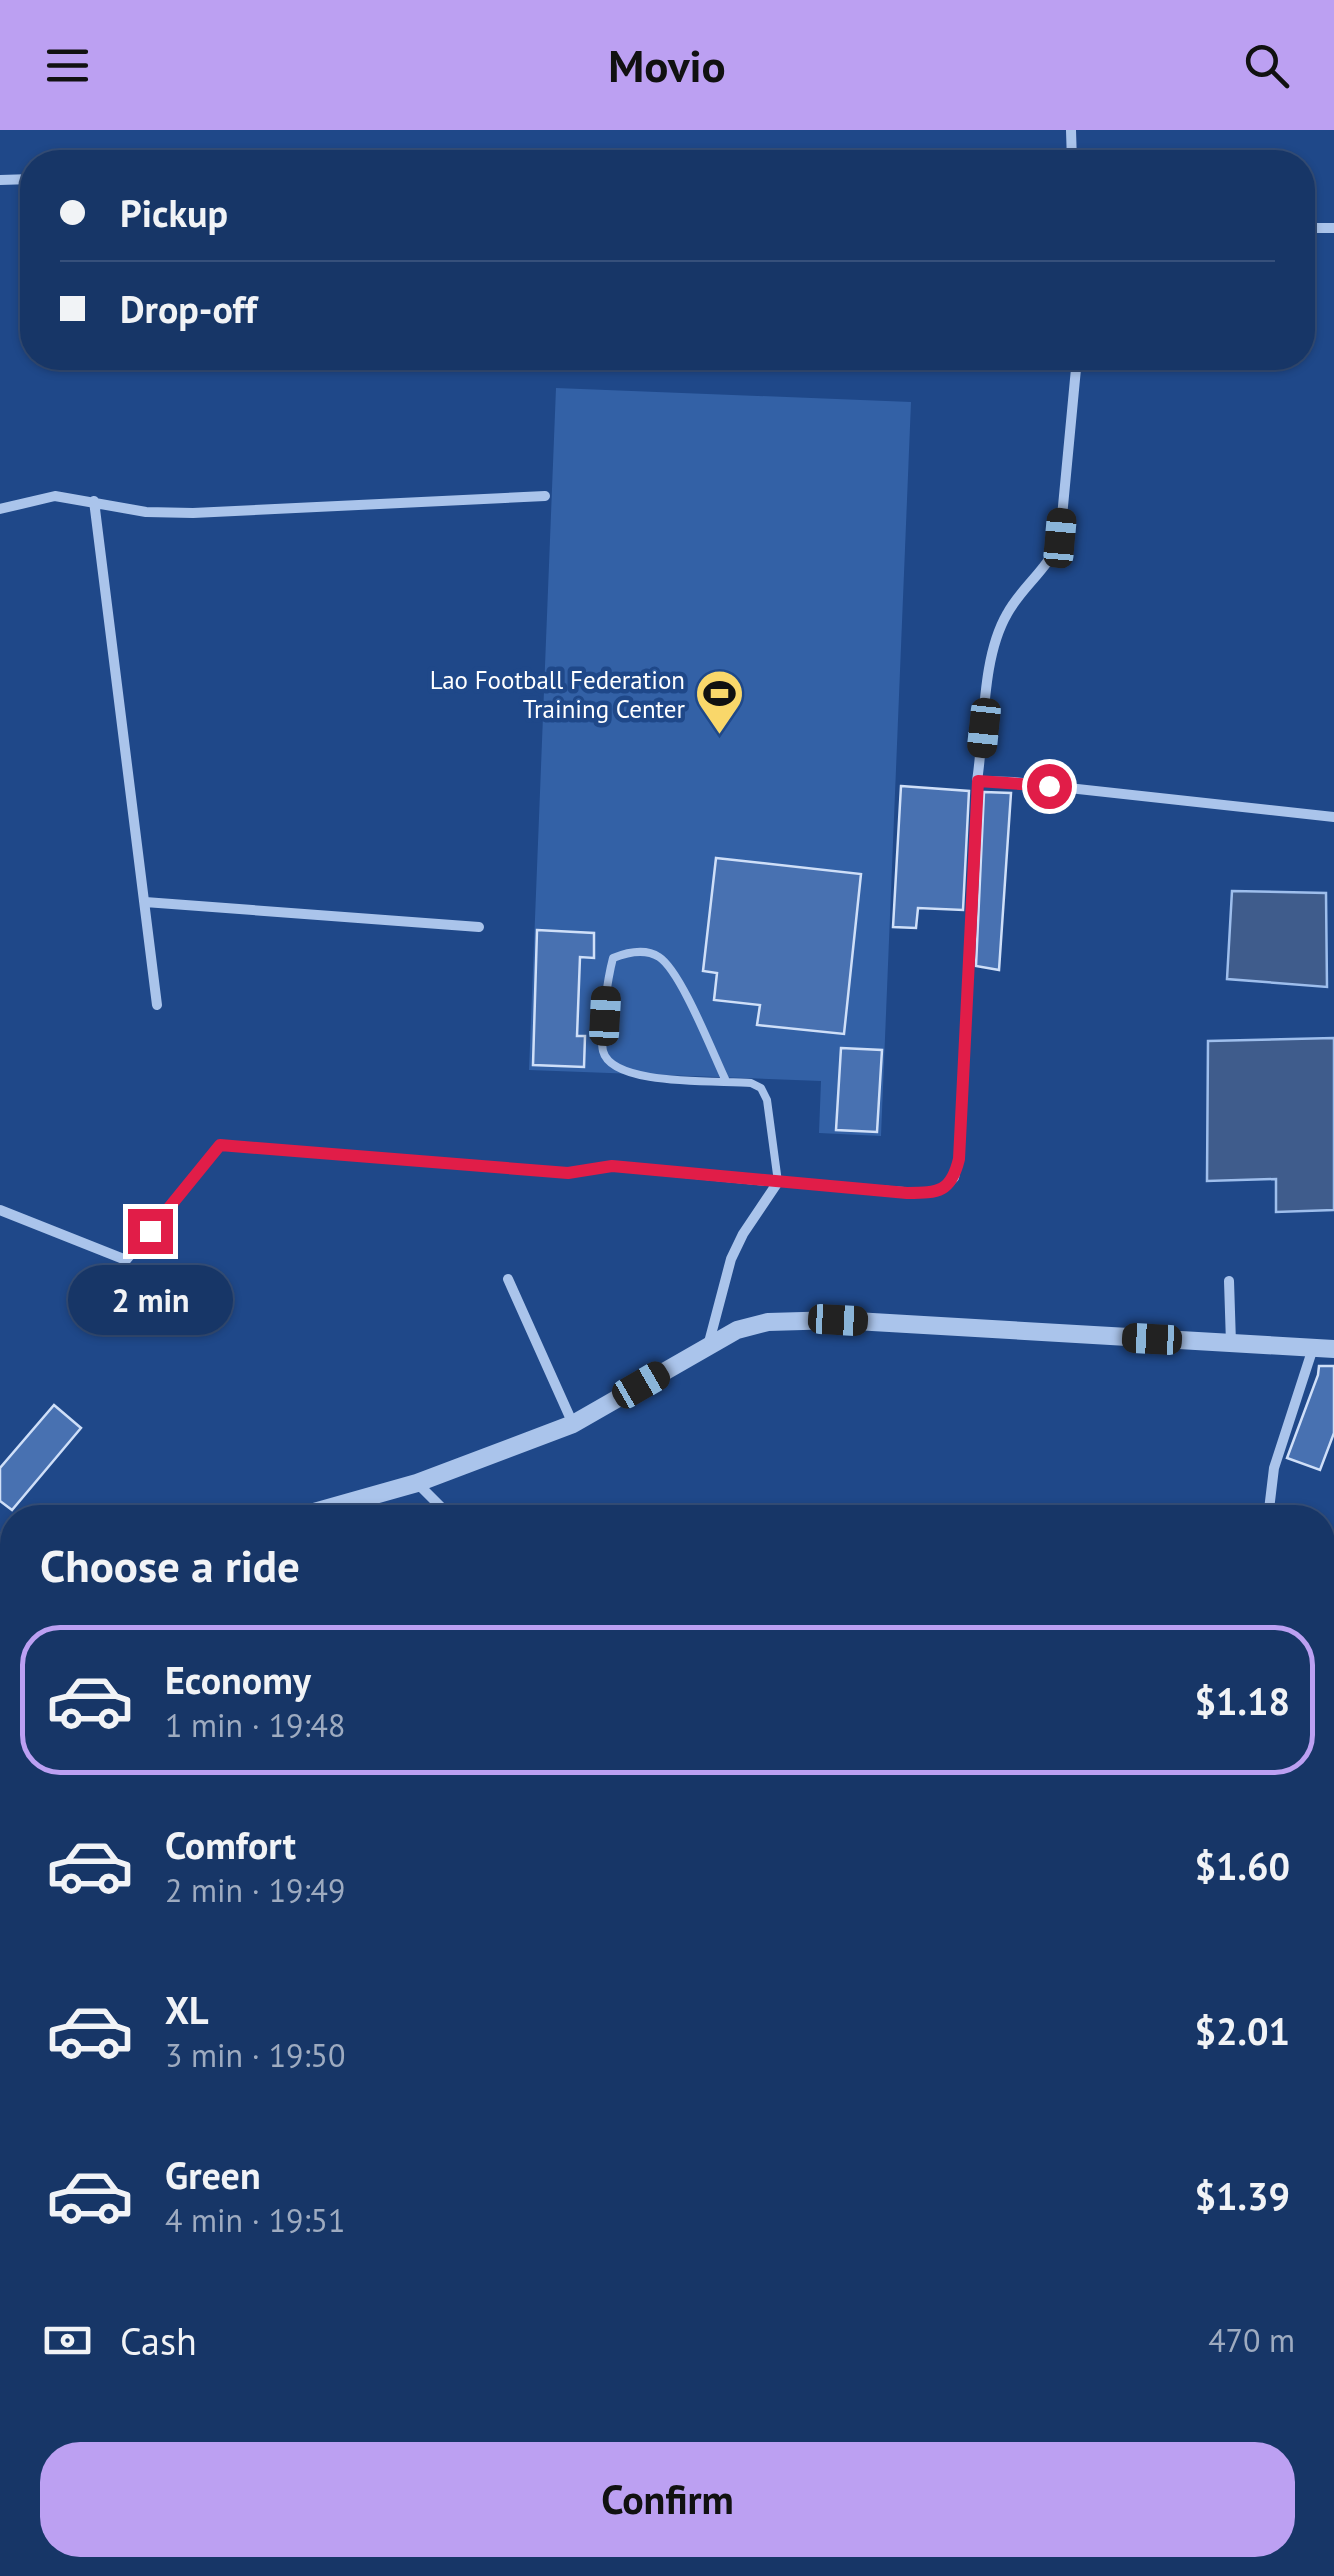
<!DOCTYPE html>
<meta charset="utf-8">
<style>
:root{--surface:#173667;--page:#244170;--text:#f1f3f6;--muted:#9eabc0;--line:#36507b;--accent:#bca0f2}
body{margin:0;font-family:"PT Sans",sans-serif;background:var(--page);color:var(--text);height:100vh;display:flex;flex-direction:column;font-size:38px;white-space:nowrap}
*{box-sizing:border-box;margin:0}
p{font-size:32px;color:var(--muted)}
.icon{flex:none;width:55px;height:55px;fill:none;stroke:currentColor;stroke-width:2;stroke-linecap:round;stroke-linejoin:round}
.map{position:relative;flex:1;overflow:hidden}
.panel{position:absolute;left:0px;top:1375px;width:1335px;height:1072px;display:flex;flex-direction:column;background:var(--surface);border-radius:40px 40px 0 0;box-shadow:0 2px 8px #0004,0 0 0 2px var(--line)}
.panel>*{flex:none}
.hud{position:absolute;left:20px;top:20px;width:1295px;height:220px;border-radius:40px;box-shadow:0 2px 8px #0004,0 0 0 2px var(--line);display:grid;align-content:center;height:220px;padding:0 40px;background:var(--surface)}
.end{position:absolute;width:45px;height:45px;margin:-22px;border:12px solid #e11d48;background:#fff;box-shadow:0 0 0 5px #fff}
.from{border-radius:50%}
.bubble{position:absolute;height:70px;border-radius:35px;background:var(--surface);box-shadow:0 2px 8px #0004,0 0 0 2px var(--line);font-size:32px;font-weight:700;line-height:70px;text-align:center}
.car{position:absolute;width:30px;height:60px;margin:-30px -15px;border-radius:12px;box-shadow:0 0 8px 2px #0007;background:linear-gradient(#222 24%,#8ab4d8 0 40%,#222 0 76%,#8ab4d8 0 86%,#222 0)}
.hud b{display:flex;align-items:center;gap:35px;height:95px;font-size:38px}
.hud b+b{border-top:2px solid var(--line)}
.hud i{width:25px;height:25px;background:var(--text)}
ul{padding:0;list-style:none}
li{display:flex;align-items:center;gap:30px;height:150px;margin:0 20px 15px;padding:0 20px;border:5px solid transparent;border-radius:40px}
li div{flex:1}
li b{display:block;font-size:38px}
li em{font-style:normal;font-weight:700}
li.selected{border-color:var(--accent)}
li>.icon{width:90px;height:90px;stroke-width:1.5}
h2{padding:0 40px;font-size:45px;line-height:120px}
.pay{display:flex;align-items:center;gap:25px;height:110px;padding:0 40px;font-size:38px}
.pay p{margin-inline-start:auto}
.primary-button{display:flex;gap:20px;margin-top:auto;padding:20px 40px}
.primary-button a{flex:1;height:115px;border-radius:40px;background:var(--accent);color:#111;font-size:40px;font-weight:700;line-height:115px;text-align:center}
header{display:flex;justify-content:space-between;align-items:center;height:130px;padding:0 40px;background:var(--accent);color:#111;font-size:45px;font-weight:700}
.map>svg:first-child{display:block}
.green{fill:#3361a6}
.water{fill:#3f5c8c;stroke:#9ebeec;stroke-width:2.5}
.building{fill:#4871b1;stroke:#cfdff8;stroke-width:2.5}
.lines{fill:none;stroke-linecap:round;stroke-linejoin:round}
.service{stroke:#aac4eb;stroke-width:8}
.minor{stroke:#aac4eb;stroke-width:10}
.tertiary{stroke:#aac4eb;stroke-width:18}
.route{stroke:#e11d48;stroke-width:12}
.labels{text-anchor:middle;stroke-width:9;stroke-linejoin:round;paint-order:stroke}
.poi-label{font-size:25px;fill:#fff;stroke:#1f4889;text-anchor:end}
</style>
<header><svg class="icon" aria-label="menu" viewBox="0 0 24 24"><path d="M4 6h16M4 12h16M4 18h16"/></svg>Movio<svg class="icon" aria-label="search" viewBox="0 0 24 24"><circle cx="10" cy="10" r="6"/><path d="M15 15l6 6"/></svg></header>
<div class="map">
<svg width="1334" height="2446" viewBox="0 0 1334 2446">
<rect width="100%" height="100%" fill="#1f4889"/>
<path class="green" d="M556,258L911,272L881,1006L819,1003L821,951L529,940Z"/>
<path class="water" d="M1232,761L1326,763L1327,857L1227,849Z
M1334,908V1080L1276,1082V1049L1207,1051L1208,911Z
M1323,1979L1334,1990V2084L1323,2103Z
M1323,2133L1334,2146V2446H560L572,2435H1322Z"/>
<path class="building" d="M901,656L969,661L963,780L918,778L916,798L893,797Z
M984,662L1011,663L999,840L976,836Z
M716,728L861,744L844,904L757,895L760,875L714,870L717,843L703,841Z
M537,800L594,803V828L580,827L577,906H585L584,937L533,935Z
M841,918L882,920L877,1002L836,1000Z
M1319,1236H1334V1303L1320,1340L1287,1328L1318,1245Z
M54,1275L81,1298L12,1380L0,1371V1338Z"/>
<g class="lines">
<path class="service" d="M726,951C713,924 681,841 659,827C645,818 628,822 613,828C608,847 599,903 603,921C612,957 720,950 751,953L761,958L767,970L778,1052L932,1063L945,1058L955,1048L959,1029L977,651
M0,1591L12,1597
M0,1652L12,1641
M195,2446L206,2435"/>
<path class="minor" d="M1071,0L1072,32
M0,50L32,49
M1302,98H1334
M1077,228L1060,408C1049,439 1022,456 1007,484C981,529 985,600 977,651L1014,652L1334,687
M94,371L157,875
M0,379L55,366L146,382L193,383L545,366
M145,772L479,797
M0,1080L126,1130L220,1015L568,1043L613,1036L778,1052L743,1104L731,1129L708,1216
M508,1149L573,1294
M1229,1151L1231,1213
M417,1353L452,1388
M1268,1388L1274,1338L1313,1218
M1322,1516L1334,1520
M1322,1685L1334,1658
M1322,1827L1334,1833
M0,1976L12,1965
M0,2173L12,2162
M0,2387L12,2399
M49,2435L60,2446"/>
<path class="tertiary" d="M293,1388L417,1353L573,1294L737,1200L768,1192L838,1190L1334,1219
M0,1411L12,1413"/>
</g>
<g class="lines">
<path class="route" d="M150,1101L220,1015L568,1043L612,1036L907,1063C939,1063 951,1062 959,1029L978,651L1049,656"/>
</g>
<defs>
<symbol id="stadium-pin" viewBox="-11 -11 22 30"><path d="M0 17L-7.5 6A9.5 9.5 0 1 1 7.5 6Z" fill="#f9d76a" stroke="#1f4889"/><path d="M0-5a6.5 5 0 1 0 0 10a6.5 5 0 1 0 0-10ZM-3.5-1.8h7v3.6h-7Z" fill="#111"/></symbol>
</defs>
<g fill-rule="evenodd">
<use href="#stadium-pin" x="692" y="536" width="55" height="75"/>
</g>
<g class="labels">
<g class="poi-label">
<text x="685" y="559">Lao Football Federation<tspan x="685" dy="29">Training Center</tspan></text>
</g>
</g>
</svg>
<i class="end from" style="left:1049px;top:656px"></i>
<i class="end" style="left:150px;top:1101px"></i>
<div class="bubble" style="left:68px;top:1135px;width:165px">2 min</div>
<i class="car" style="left:1060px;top:408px;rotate:5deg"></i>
<i class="car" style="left:984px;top:598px;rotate:186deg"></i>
<i class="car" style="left:605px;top:886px;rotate:3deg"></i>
<i class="car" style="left:838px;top:1190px;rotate:93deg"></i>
<i class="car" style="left:1152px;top:1209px;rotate:273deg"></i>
<i class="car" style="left:641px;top:1255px;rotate:60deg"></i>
<div class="hud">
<b><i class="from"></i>Pickup</b>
<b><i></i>Drop-off</b>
</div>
<section class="panel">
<h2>Choose a ride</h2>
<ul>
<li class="selected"><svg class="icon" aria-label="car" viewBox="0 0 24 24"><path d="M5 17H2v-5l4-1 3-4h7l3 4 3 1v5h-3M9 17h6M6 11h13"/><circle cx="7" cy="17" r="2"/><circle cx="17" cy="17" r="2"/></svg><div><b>Economy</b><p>1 min · 19:48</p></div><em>$1.18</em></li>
<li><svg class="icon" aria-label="car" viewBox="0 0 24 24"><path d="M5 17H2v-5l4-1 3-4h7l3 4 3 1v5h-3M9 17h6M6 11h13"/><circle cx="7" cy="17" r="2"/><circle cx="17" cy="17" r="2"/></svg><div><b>Comfort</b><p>2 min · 19:49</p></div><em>$1.60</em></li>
<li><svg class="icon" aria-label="car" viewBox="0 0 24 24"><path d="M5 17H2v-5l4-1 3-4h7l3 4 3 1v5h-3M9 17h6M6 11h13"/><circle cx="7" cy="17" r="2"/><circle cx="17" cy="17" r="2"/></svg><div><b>XL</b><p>3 min · 19:50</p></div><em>$2.01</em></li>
<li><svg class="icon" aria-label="car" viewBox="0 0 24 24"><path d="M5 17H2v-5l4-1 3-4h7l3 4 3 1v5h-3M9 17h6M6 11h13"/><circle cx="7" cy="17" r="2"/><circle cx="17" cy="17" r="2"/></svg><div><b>Green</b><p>4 min · 19:51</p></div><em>$1.39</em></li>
</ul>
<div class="pay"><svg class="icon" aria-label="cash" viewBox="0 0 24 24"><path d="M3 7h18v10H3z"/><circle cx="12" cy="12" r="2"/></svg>Cash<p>470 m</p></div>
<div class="primary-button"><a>Confirm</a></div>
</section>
</div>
